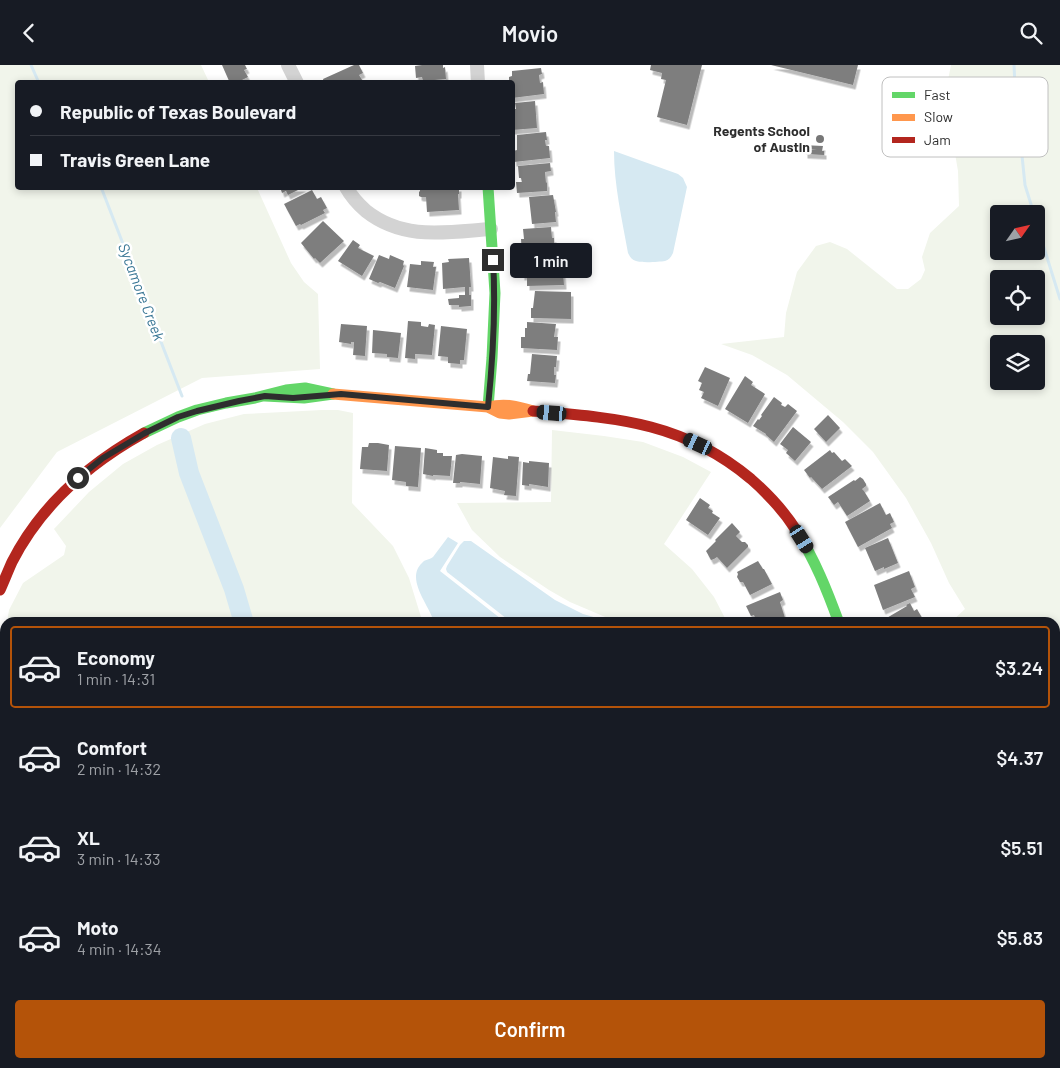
<!DOCTYPE html>
<meta charset="utf-8">
<style>
:root{--surface:#171b24;--page:#20242c;--text:#f1f3f6;--muted:#9ea1a6;--line:#363941;--accent:#b45309}
body{margin:0;font-family:Barlow,sans-serif;background:var(--page);color:var(--text);height:100vh;display:flex;flex-direction:column;font-size:19px;white-space:nowrap}
*{box-sizing:border-box;margin:0}
p{font-size:16px;color:var(--muted)}
.icon{flex:none;width:28px;height:28px;fill:none;stroke:currentColor;stroke-width:2;stroke-linecap:round;stroke-linejoin:round}
.map{position:relative;flex:1;overflow:hidden}
.drawer{position:absolute;left:0px;top:552px;width:1060px;height:451px;display:flex;flex-direction:column;background:var(--surface);border-radius:15px 15px 0 0;box-shadow:0 2px 8px #0003}
.drawer>*{flex:none}
.hud{position:absolute;left:15px;top:15px;width:500px;height:110px;border-radius:5px;box-shadow:0 2px 8px #0003;display:grid;align-content:center;height:110px;padding:0 15px;background:var(--surface)}
.needle{width:32px;rotate:56deg}
.controls{position:absolute;left:990px;top:140px;display:grid;gap:10px}
.controls a{display:grid;place-items:center;width:55px;height:55px;border-radius:5px;background:var(--surface);box-shadow:0 2px 8px #0003;font-size:25px}
.end{position:absolute;width:22px;height:22px;margin:-11px;border:6px solid #2e2e2e;background:#fff;box-shadow:0 0 0 2px #fff}
.from{border-radius:50%}
.bubble{position:absolute;height:35px;border-radius:5px;background:var(--surface);box-shadow:0 2px 8px #0003;font-size:16px;font-weight:600;line-height:35px;text-align:center}
.car{position:absolute;width:15px;height:30px;margin:-15px -8px;border-radius:6px;box-shadow:0 0 4px 1px #0007;background:linear-gradient(#222 24%,#8ab4d8 0 40%,#222 0 76%,#8ab4d8 0 86%,#222 0)}
.hud b{display:flex;align-items:center;gap:18px;height:48px;font-size:19px}
.hud b+b{border-top:1px solid var(--line)}
.hud i{width:12px;height:12px;background:var(--text)}
ul{padding:9px 0 0;list-style:none}
li{display:flex;align-items:center;gap:15px;height:82px;margin:0 10px 8px;padding:0 5px;border:2px solid transparent;border-radius:5px}
li div{flex:1}
li b{display:block;font-size:19px}
li em{font-style:normal;font-weight:600}
li.current{border-color:var(--accent)}
li>.icon{width:45px;height:45px;stroke-width:1.5}
.cta{display:flex;gap:10px;margin-top:auto;padding:10px 15px}
.cta a{flex:1;height:58px;border-radius:5px;background:var(--accent);color:#fff;font-size:20px;font-weight:600;line-height:58px;text-align:center}
header{display:flex;justify-content:space-between;align-items:center;height:65px;padding:0 15px;background:var(--surface);font-size:22px;font-weight:600}
.map>svg:first-child{display:block}
.green{fill:#f1f5eb;fill-rule:evenodd}
.water{fill:#d6e9f2}
.lines{fill:none;stroke-linecap:round;stroke-linejoin:round}
.stream{stroke:#d6e9f2;stroke-width:3}
.river{stroke:#d6e9f2;stroke-width:20}
.building{fill:#7e7e7e;filter:url(#shadow)}
.street{stroke:#d3d3d3;stroke-width:14}
.fast{stroke:#63d668;stroke-width:11}
.slow{stroke:#ff974d;stroke-width:11}
.jam{stroke:#b3261e;stroke-width:11}
.route{stroke:#2e2e2e;stroke-width:6}
.poi-dot{fill:#777;stroke:#fff;stroke-width:2}
.labels{text-anchor:middle;stroke-width:5;stroke-linejoin:round;paint-order:stroke}
.poi-label{font-size:14px;font-weight:bold;fill:#2e2e2e;stroke:#fff;text-anchor:end}
.water-label{font-size:15px;font-style:italic;fill:#377594;stroke:#fff}
.key{fill:#fff;stroke:#c0c0c0;stroke-width:1}
.key-label{font-size:14px;fill:#2e2e2e}
</style>
<header><svg class="icon" aria-label="back" viewBox="0 0 24 24"><path d="M15 5l-7 7 7 7"/></svg>Movio<svg class="icon" aria-label="search" viewBox="0 0 24 24"><circle cx="10" cy="10" r="6"/><path d="M15 15l6 6"/></svg></header>
<div class="map">
<svg width="1060" height="1003" viewBox="0 0 1060 1003">
<defs>
<filter id="shadow"><feDropShadow dx="2.5" dy="4.5" stdDeviation="0" flood-color="#0004"/></filter>
</defs>
<rect width="100%" height="100%" fill="#fff"/>
<path class="green" d="M0,0H201L209,17L18,18V122L257,123L291,198L304,217L318,229L320,304L202,313L57,387L0,463Z
M951,0H1060V775L1055,772V558L951,557L965,544L949,518L931,478L906,433L873,387L843,357L787,310L752,290L721,279L784,272L786,248L797,207L816,181L830,177L847,184L897,224H908L921,214L925,205L922,192L930,168L959,141L958,106L945,30ZM999,149H1036V186H999ZM999,214H1036V251H999ZM999,279H1036V316H999Z
M322,345H338L353,348L352,438L393,481L409,513L421,552V557H7L9,545L23,518L64,490L66,481L54,464L89,427L123,399L157,380L205,359L244,349Z
M552,365L604,371L643,377L683,392L711,407L664,479L692,504L714,532L727,557H617L570,537L549,525L500,492L472,465L457,438L551,437Z
M5,564V682L0,681V586Z
M1055,814L1060,817V1003H850L858,999H1055Z
M226,999H827L829,1003H229Z"/>
<path class="water" d="M614,86L678,109L683,113L687,122L673,188C671,192 669,195 665,196C659,197 641,198 636,196C632,195 630,192 628,188C622,154 614,120 614,86Z
M448,472L458,478L440,506L505,557H434C429,540 405,514 422,498C425,494 429,495 433,492Z
M464,476H471L555,535L583,549L611,557H511L447,507L446,504L447,501L460,480Z"/>
<g class="lines">
<path class="stream" d="M31,0L39,18
M1014,0L1015,22L1025,120L1034,149
M101,122L182,331
M1036,157L1060,234
M1055,747L1060,738
M1011,1003L1012,999"/>
<path class="river" d="M181,373L189,408L234,524L244,558
M567,1003L568,999"/>
</g>
<path class="building" d="M222,0H245L247,4L244,5L248,12L236,18H230Z
M354,0H359L363,8L359,10L364,18H324L323,14Z
M422,0H443V3L445,2L446,14L423,16L422,12L416,13L415,1Z
M651,0H702L687,60L657,52L666,15L661,14L662,8L650,5Z
M771,0H858L853,20Z
M541,3L542,9L539,10L540,18L543,17L544,29L512,33V18H509V12L512,11V6Z
M535,36L537,63L512,65V54H514V44H516L515,38Z
M546,67L547,75H545L546,81H549L550,93L514,97L513,86L517,85V70Z
M802,80L823,81L822,86H824V90L805,89V85H817L802,84Z
M550,98L551,106L545,107L546,118L547,117V126L517,128L516,117H522L521,113H519L518,101Z
M280,122H304L288,130L286,126L282,128Z
M420,122H459V129H458L459,145L427,147L426,132H421L419,131V127L420,126Z
M312,125L317,134L321,132L327,143L323,145L325,148L301,160L300,159L296,161L284,139Z
M553,130L556,147H555L556,157L532,159L529,132Z
M323,156L344,176L320,198L315,193L314,194L301,178Z
M551,162L552,173H554V188L522,190L521,174H524L523,164Z
M353,175L360,180L358,183L374,191L362,211L338,196Z
M379,190L389,194L390,190L404,196L403,200L404,201L395,223L380,217L378,218L369,214Z
M469,193L471,222H469V230H471V241L459,242V240H449L448,234L459,233V230H465V222L443,224L442,198L449,197L448,194Z
M555,194L557,207H563L564,220L527,221V210L522,211L521,195Z
M421,196L434,197L433,202H436L433,225L407,222L410,199L420,200H421Z
M535,226L571,227V254L531,253V243H533Z
M408,256L421,257V261L428,262L429,259L435,260L432,290L415,289V294L405,293Z
M527,257L556,259L554,272H558L557,285L521,283V272H525V263H527Z
M341,259L367,261L365,291L353,290L354,277H351V279L339,277Z
M441,261L467,264L464,295H460V299L448,298V292L438,291Z
M373,265L401,268L398,293L387,292V289L372,288Z
M532,289L557,291L556,302H554V310H556L555,318L527,316L528,309H530Z
M705,302L730,313L718,341L701,333L704,327L699,325L702,318L698,316Z
M745,311L753,317L751,320L765,329L748,358L725,344Z
M774,332L782,338L781,340L785,342L788,339L797,346L774,377L766,370V369L753,361L758,354L759,355L762,351L761,350Z
M828,350L840,363L826,377L814,364Z
M793,362L811,377L795,396L786,388L788,385L780,379Z
M369,378H378L389,380L387,406L360,404L362,382H368Z
M395,381L421,383L418,422L406,421V417L392,415Z
M425,383L437,385V388H443V391H452L450,411L433,410V411L423,409Z
M830,385L832,388L834,387L842,396L845,394L852,401L822,424L811,412L810,413L804,405Z
M462,389L482,391L480,419L460,417V418H453L456,390Z
M508,391L519,392L516,431L504,430L505,426L490,423L493,392L508,394Z
M529,396L549,398L548,422L529,419V421L522,420L523,397L529,398Z
M860,412L863,414L866,419V421L862,424L864,426L870,436L847,451L838,437L834,440L828,432L854,415L855,416Z
M700,433L710,440L708,443L713,446L712,448L720,453L708,470L686,455Z
M880,438L886,450L890,448L894,457L890,459L892,463L858,482L845,457Z
M732,458L740,467L736,471L742,477H745L748,480V482L727,503L717,492L714,494L711,495L706,486L716,476L715,475Z
M888,473L898,498L884,504V502L875,506L865,483Z
M758,496L763,504H764L772,519L750,530L743,517H740L737,512L738,509L737,507Z
M909,506L915,522L911,524L915,532L883,545L874,520Z
M780,527L783,535L780,537L785,553L776,556L777,558H757L754,550L751,551L746,541Z
M910,538L914,546L917,544L925,558H887L885,554L907,541L906,540Z
M4,856H5V882H1Z
M1,890L5,891V915L0,914Z
M0,972L5,973V999H9V1003H0Z
M15,999H40L39,1003H15Z
M54,999H67L70,1000V999H75L78,1001L77,1003H52Z
M167,999H203L196,1003H175L173,1001L170,1003Z"/>
<g class="lines">
<path class="street" d="M288,0L297,18
M477,0L478,18
M346,122C351,131 358,139 366,146C404,176 447,167 491,164
M0,939L5,940
M133,999L137,1003"/>
<path class="fast" d="M488,122L495,228L492,293L488,342
M144,368L178,352L197,345L226,338L255,333L286,325L305,323L333,329L304,333L265,331
M796,465C815,495 827,525 839,558"/>
<path class="slow" d="M333,329L488,342C505,338 517,341 533,346L509,349L500,348L488,342"/>
<path class="jam" d="M533,346C617,353 683,357 751,414C768,429 784,446 796,465
M0,525C4,516 8,506 12,497C41,440 90,398 144,368
M1055,794L1060,798"/>
</g>
<g class="lines">
<path class="route" d="M78,413L103,393L145,368L178,352L197,346L239,336L265,331L293,333L341,329L488,342C493,293 496,244 493,195"/>
</g>
<circle class="poi-dot" cx="820" cy="74" r="5"/>
<g class="labels">
<g class="poi-label">
<text x="810" y="71">Regents School<tspan x="810" dy="16">of Austin</tspan></text>
</g>
<g class="water-label">
<text transform="translate(141 227) rotate(69)" y="5">Sycamore Creek</text>
</g>
</g>
<rect x="882" y="12" width="166" height="80" rx="8" class="key"/>
<rect x="892" y="27" width="23" height="6" fill="#63d668"/>
<rect x="892" y="49" width="23" height="7" fill="#ff974d"/>
<rect x="892" y="72" width="23" height="6" fill="#b3261e"/>
<g class="key-label">
<text x="924" y="35">Fast</text>
<text x="924" y="57">Slow</text>
<text x="924" y="80">Jam</text>
</g>
</svg>
<div class="controls">
<a><svg class="needle" viewBox="-14 -14 28 28"><path d="M0-13l5 13h-10z" fill="#e53935"/><path d="M0 13l5-13h-10z" fill="#9ea1a6"/></svg></a>
<a><svg class="icon" aria-label="locate" viewBox="0 0 24 24"><circle cx="12" cy="12" r="6"/><path d="M12 2v4M12 18v4M2 12h4M18 12h4"/></svg></a>
<a><svg class="icon" aria-label="layers" viewBox="0 0 24 24"><path d="M12 4l9 5-9 5-9-5zM3 14l9 5 9-5"/></svg></a>
</div>
<i class="end from" style="left:78px;top:413px"></i>
<i class="end" style="left:493px;top:195px"></i>
<div class="bubble" style="left:510px;top:178px;width:82px">1 min</div>
<i class="car" style="left:552px;top:348px;rotate:275deg"></i>
<i class="car" style="left:698px;top:379px;rotate:295deg"></i>
<i class="car" style="left:802px;top:474px;rotate:148deg"></i>
<div class="hud">
<b><i class="from"></i>Republic of Texas Boulevard</b>
<b><i></i>Travis Green Lane</b>
</div>
<section class="drawer">
<ul>
<li class="current"><svg class="icon" aria-label="car" viewBox="0 0 24 24"><path d="M5 17H2v-5l4-1 3-4h7l3 4 3 1v5h-3M9 17h6M6 11h13"/><circle cx="7" cy="17" r="2"/><circle cx="17" cy="17" r="2"/></svg><div><b>Economy</b><p>1 min · 14:31</p></div><em>$3.24</em></li>
<li><svg class="icon" aria-label="car" viewBox="0 0 24 24"><path d="M5 17H2v-5l4-1 3-4h7l3 4 3 1v5h-3M9 17h6M6 11h13"/><circle cx="7" cy="17" r="2"/><circle cx="17" cy="17" r="2"/></svg><div><b>Comfort</b><p>2 min · 14:32</p></div><em>$4.37</em></li>
<li><svg class="icon" aria-label="car" viewBox="0 0 24 24"><path d="M5 17H2v-5l4-1 3-4h7l3 4 3 1v5h-3M9 17h6M6 11h13"/><circle cx="7" cy="17" r="2"/><circle cx="17" cy="17" r="2"/></svg><div><b>XL</b><p>3 min · 14:33</p></div><em>$5.51</em></li>
<li><svg class="icon" aria-label="car" viewBox="0 0 24 24"><path d="M5 17H2v-5l4-1 3-4h7l3 4 3 1v5h-3M9 17h6M6 11h13"/><circle cx="7" cy="17" r="2"/><circle cx="17" cy="17" r="2"/></svg><div><b>Moto</b><p>4 min · 14:34</p></div><em>$5.83</em></li>
</ul>
<div class="cta"><a>Confirm</a></div>
</section>
</div>
